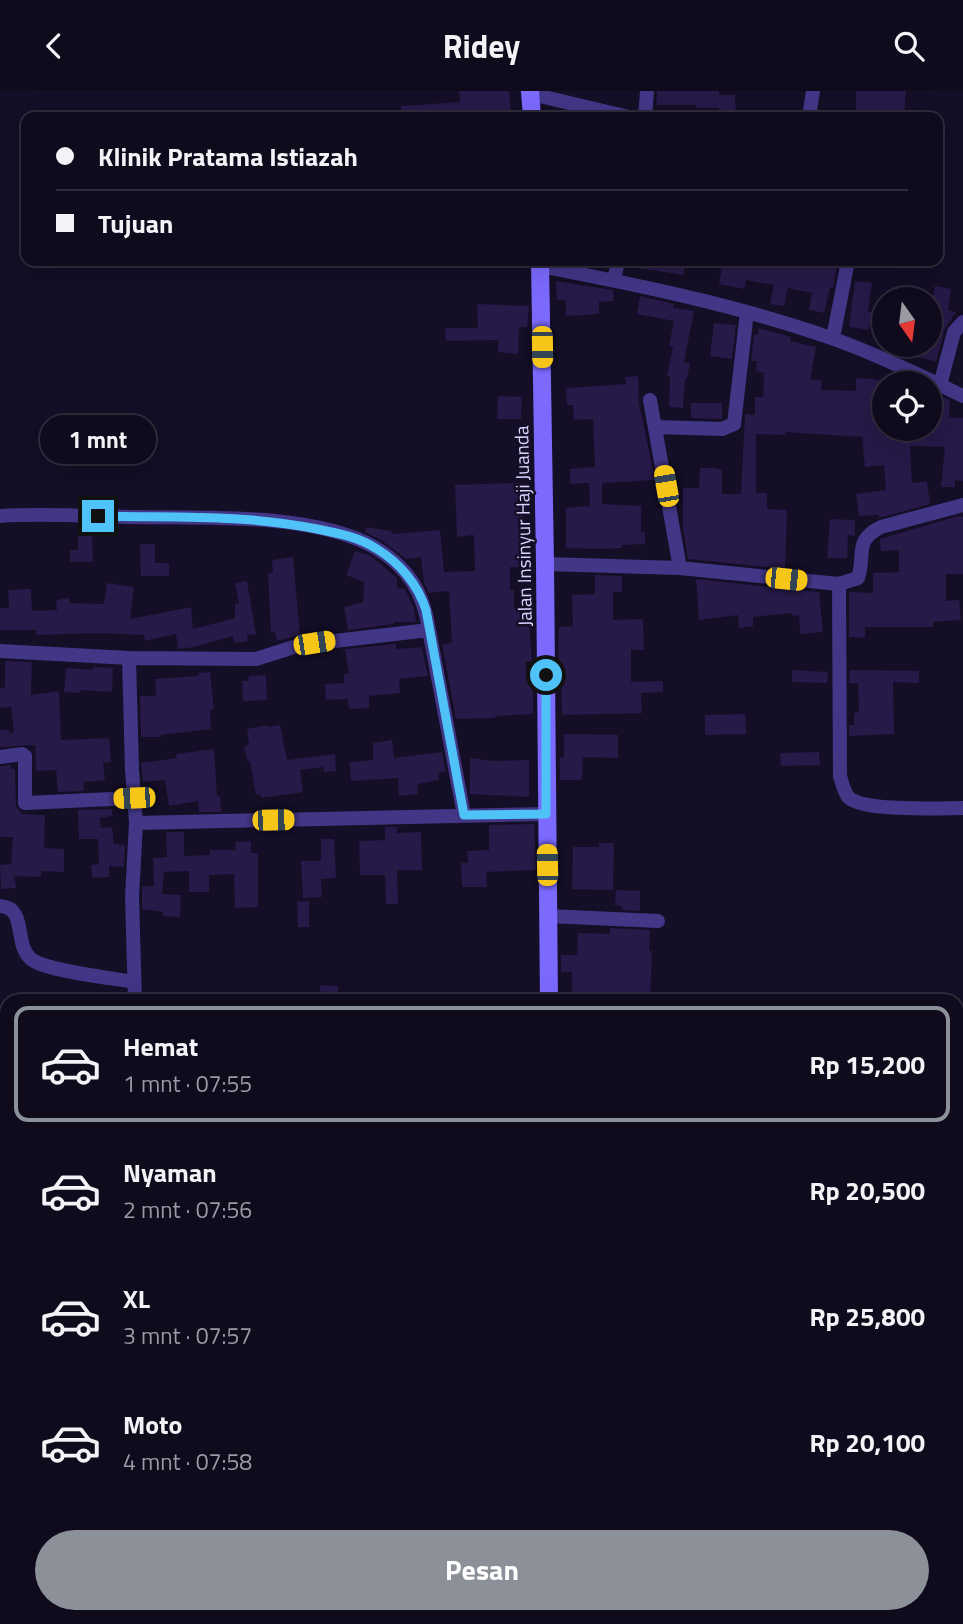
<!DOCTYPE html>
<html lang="id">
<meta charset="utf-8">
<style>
:root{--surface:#0f0a1c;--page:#1d1829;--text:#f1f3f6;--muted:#9b9aa3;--line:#2f2b3b;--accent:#8c9099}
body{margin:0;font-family:"Titillium Web",sans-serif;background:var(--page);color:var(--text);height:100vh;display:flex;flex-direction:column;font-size:26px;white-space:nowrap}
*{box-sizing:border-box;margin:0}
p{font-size:23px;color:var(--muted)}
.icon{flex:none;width:38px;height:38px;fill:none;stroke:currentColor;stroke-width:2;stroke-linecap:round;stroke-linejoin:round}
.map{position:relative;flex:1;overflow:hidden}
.panel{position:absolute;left:0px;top:903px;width:964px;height:630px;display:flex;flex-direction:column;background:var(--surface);border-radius:21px 21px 0 0;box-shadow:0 7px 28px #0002,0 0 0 2px var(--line)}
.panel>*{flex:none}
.banner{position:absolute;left:21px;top:21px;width:922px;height:154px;border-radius:14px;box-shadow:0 7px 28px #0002,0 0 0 2px var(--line);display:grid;align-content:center;height:154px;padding:0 35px;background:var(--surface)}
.needle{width:46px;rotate:166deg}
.fabs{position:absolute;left:872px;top:196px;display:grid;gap:14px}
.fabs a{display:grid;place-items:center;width:70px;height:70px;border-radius:50%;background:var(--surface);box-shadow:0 7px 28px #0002,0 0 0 2px var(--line);font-size:35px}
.end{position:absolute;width:32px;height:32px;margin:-16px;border:9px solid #4fc3f7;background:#111;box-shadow:0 0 0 4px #111}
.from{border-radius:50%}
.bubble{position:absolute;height:49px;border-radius:24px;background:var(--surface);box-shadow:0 7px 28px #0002,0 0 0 2px var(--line);font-size:23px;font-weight:700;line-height:49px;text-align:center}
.car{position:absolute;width:21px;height:42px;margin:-21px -10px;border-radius:9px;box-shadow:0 0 5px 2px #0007;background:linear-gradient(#f5c518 24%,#345 0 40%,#f5c518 0 76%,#345 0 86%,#f5c518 0)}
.banner b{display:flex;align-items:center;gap:24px;height:66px;font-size:26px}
.banner b+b{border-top:2px solid var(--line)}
.banner i{width:18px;height:18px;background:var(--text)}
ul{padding:12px 0 0;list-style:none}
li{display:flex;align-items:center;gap:21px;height:116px;margin:0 14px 10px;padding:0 21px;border:4px solid transparent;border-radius:14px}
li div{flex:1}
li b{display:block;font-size:26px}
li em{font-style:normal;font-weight:700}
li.on{border-color:var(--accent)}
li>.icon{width:63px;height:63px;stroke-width:1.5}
.primary-button{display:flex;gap:14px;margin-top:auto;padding:14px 35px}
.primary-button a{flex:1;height:80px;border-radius:42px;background:var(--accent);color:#fff;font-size:28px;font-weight:700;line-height:80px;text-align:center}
header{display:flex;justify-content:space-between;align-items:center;height:91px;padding:0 35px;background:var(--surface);font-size:32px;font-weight:700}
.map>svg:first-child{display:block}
.building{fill:#271948}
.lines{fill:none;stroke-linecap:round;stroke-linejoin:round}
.street{stroke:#423687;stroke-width:14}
.secondary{stroke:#7c6aff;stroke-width:18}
.route{stroke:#4fc3f7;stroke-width:9}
.labels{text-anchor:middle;stroke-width:5;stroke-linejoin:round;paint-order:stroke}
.street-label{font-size:19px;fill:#dcd3ff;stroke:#140e26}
</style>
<header><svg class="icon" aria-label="back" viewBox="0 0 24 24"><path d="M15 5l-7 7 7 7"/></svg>Ridey<svg class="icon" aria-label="search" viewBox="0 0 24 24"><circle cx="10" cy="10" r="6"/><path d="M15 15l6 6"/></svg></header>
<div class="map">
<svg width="963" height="1533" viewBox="0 0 963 1533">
<rect width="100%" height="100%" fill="#140e26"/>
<path class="building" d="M459,0H509L511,26H402L401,15L460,11Z
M657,0H719V4H735L736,26H719V17H696V14H656Z
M856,0H906L904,26H856Z
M632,170H686L683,184L632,176Z
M723,170H838L833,197H830L824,222L809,219L812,202L788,197L784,215L770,213L774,194L746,189L744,198L719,193Z
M556,190L613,199L614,210L599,211V223L566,225V209H557Z
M855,190L872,192L868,221H872L869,239L849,236Z
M935,195L951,198L948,219L956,221L945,238L936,271L919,266L922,254H929V204L933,205Z
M640,205L674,213L673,217L694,220L684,271L690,272L687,288H685L683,317L669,316L670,285H667L673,256L669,255L674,230L637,223Z
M477,213L529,215L527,236H519L518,263L498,261V249L446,250L445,237H478Z
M714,232L736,234L732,268L710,265Z
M759,237L791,246L790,250L816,256L810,289H822L821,299L856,300V287L884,289V338L886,339L928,341L929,300L950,309L949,326L963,327V390L955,389V396H941L945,356L910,355L912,392L927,390L930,413L879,427V424L859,425L856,403L886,399L884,374L865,376L862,346L786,341V344L756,343V402H767V418L787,419L785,478L688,468L683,437V397H699L700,377H716L722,379V403H741L745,323L755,324V306H763L764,282L756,280L757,270H751L754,244H758Z
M638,285L639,312L655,389L602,392V413L641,415V441H645V453L622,454V457L600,458L566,457V417L590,415L589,392L570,393V378L595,376L593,328L574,329L573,314H567L566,297L626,293L625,286Z
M498,305L522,306L521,328H497Z
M691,312H722V328L691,327Z
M513,392H530V415H523L524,455H519L520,476H510V499H514V517L524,516L525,532H529L532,570L525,571L528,592H533V623L495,625V627L456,628L442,553L452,552L449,500L429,502L424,492L421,466L406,468L381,449L365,441L366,436L392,440L391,443L440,439L444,481L475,480L474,444L457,446L455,394Z
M958,425L963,426V483H946V510L959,509L961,529L933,531V536H865V547L849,546V501L873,502V482L899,481V459L881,460L880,448Z
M830,428L855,429V445L848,444L847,467H827Z
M92,440L93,471H70V459H78V441Z
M140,453H155V472H169V485H141Z
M355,460L371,465L397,487V497L405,498L414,517L416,531H394V533L348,539L344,516L363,511L364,491L346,484Z
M293,466L300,544L277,550L275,541L271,542L268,482H273L272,469Z
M595,484L622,485V501H613V529L643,528L644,559H631V591L663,590V601L641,602L642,622L563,624L562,622L561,579H558L559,536L573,535L572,504L595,503Z
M696,488L819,501L823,541L800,543L799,524L793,525L792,522L753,526V535L739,537L738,524L699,529Z
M247,490L256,543L247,544L248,550L234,552L233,545L195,556L178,558L176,543L145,550L144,544L98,542L36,544V539H0V517H9L8,499L31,498L32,520L57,519L56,509L69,507L70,512L104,513L107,492L134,496L130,528L191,516L193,538L235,527V513H239L235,492Z
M396,553V558L422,556L428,585L399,588L400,602L369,605V617L349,618L348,608L326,609L325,593L344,592V583H349L345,558Z
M5,570L32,571L31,604L59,600L61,649L109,647L111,671L103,672L105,689L83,691L84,700L58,701L56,679L36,680L35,654L0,656V639H9V642L14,641L11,616L0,617V597L5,596Z
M93,576L113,577L112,601L81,599L80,602L64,601L66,577L93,579Z
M792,579L828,581L827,592L792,591Z
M850,579L919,580V592L893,591L894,643L849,645V634H854V622L859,621L858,592H849Z
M210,581L214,618L210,619L211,638L161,644V646H141L140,605H156L155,588L199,585L198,582Z
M266,584L267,609L243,610L242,590H249L248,585Z
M745,623L746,643L705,644V624Z
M268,634V636L280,634L287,669L335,663L336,680L324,681L323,676L300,679L303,701L261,707L260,703L256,704L250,670L248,671L244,656L249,654L247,638Z
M564,643L618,644V667L583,666L582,689H560V666L564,667Z
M392,649L394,667L442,661L446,681L438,682L439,689L417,693L418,703L399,705L398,687L351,690L349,671L373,669V652Z
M214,658L217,706L220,705L221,721H199L198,710L169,715L165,689L143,691L141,672L177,667L176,663Z
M819,661L820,674L781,675L780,662Z
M470,667L494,670L529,669V706L470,703Z
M11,674V678H15L16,716L22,723L45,724L44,757L64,758V781L41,780V786L14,785L16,797L1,798L0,774L11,773L13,746H0V675Z
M112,718V725L100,727L101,737L112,736L114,753L125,754L124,776L109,775V786L92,787L91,774L99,773L98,748H79L78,719Z
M534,733L536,779L486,781L487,796H462L461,772H468L467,760L489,759V734Z
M385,736H397V742L421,741L422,779H397L398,813H386L385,784H360L359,750L385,749Z
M166,741H184V765L210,764V759H236L235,751L251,750V762H258V816L235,817L234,783L209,784V801H189V780L164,781L162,803L181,804L180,826L163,825V821L142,818V795H154L153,767L167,766Z
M321,748H334L336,787L321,788L322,806L303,807L301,770H321Z
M599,752H614L613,799L572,798L573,756H599Z
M616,799L640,800V820L622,819V815L615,814Z
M309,810V836H298L297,811Z
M610,837L650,839L649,860H652L650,910H572V881H561V864H577L578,842L610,843Z
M320,894L338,895V910H320Z"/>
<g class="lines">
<path class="street" d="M531,3L629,26
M645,26L647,0
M809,26L813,0
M540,175C638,194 737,214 831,247C874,262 921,285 963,305
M614,189L618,170
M833,247L848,170
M940,294L954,241L963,231
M650,309L680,477
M656,336L722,338L734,333L747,221
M0,425C42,422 86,425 129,426C199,427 315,421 376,457C409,477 424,503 429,539
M545,473L680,477L839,493L858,487C866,463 853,450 881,436L963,414
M839,493L840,685C842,692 844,700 848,706C862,721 941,717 963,717
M0,560L129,567L132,679L136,732L132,806L135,910
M129,567L256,568L300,554L429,539L464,724
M0,666L22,663L25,665V712L134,707
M136,732L546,723
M0,815C28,817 13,853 31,868C45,880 112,887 134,891
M548,825L658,830
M0,1374L1,1365L7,1358
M0,1375L7,1438
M24,1526L26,1533
M431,1526L432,1533
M612,1526V1533
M151,1533V1526
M272,1533V1526"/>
<path class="secondary" d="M530,0L532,26
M540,170L545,473L549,910
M957,1387L963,1388
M0,1490L7,1489"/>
</g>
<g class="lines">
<path class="route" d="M98,425C171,427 245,423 317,438C337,442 359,446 377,458C400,472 418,494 426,519L464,724L546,723V584"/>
</g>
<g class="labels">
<g class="street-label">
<text transform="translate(523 435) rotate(-91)" y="7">Jalan Insinyur Haji Juanda</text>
</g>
</g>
</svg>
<div class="fabs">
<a><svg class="needle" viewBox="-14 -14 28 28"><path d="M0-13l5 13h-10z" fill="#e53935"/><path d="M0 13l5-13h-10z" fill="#9b9aa3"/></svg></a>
<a><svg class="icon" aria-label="locate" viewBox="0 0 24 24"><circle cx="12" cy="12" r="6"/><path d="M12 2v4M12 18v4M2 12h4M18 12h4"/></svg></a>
</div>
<i class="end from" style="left:546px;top:584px"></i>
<i class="end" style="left:98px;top:425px"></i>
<div class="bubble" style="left:40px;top:324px;width:116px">1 mnt</div>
<i class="car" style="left:542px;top:256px;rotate:179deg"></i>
<i class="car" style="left:666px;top:395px;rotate:350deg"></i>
<i class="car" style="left:786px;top:488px;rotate:96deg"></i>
<i class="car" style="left:314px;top:552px;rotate:81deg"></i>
<i class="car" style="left:134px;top:707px;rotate:268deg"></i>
<i class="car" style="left:273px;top:729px;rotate:89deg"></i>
<i class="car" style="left:547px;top:774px;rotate:359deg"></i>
<div class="banner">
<b><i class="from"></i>Klinik Pratama Istiazah</b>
<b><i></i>Tujuan</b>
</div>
<section class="panel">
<ul>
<li class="on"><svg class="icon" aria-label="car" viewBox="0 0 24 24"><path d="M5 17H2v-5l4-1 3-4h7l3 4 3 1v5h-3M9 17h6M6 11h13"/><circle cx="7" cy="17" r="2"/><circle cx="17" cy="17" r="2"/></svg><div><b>Hemat</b><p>1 mnt · 07:55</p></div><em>Rp 15,200</em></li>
<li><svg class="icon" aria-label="car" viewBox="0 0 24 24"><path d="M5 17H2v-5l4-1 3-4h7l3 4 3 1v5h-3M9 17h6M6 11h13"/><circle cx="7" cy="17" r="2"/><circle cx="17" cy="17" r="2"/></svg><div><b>Nyaman</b><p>2 mnt · 07:56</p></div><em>Rp 20,500</em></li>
<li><svg class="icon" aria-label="car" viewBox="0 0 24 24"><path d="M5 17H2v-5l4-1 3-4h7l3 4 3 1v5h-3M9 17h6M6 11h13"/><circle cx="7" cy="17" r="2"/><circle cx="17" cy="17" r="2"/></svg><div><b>XL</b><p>3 mnt · 07:57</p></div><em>Rp 25,800</em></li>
<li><svg class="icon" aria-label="car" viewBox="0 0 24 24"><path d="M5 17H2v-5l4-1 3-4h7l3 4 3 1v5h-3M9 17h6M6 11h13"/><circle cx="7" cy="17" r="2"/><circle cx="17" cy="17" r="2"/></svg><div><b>Moto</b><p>4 mnt · 07:58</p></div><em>Rp 20,100</em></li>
</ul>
<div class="primary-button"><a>Pesan</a></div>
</section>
</div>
